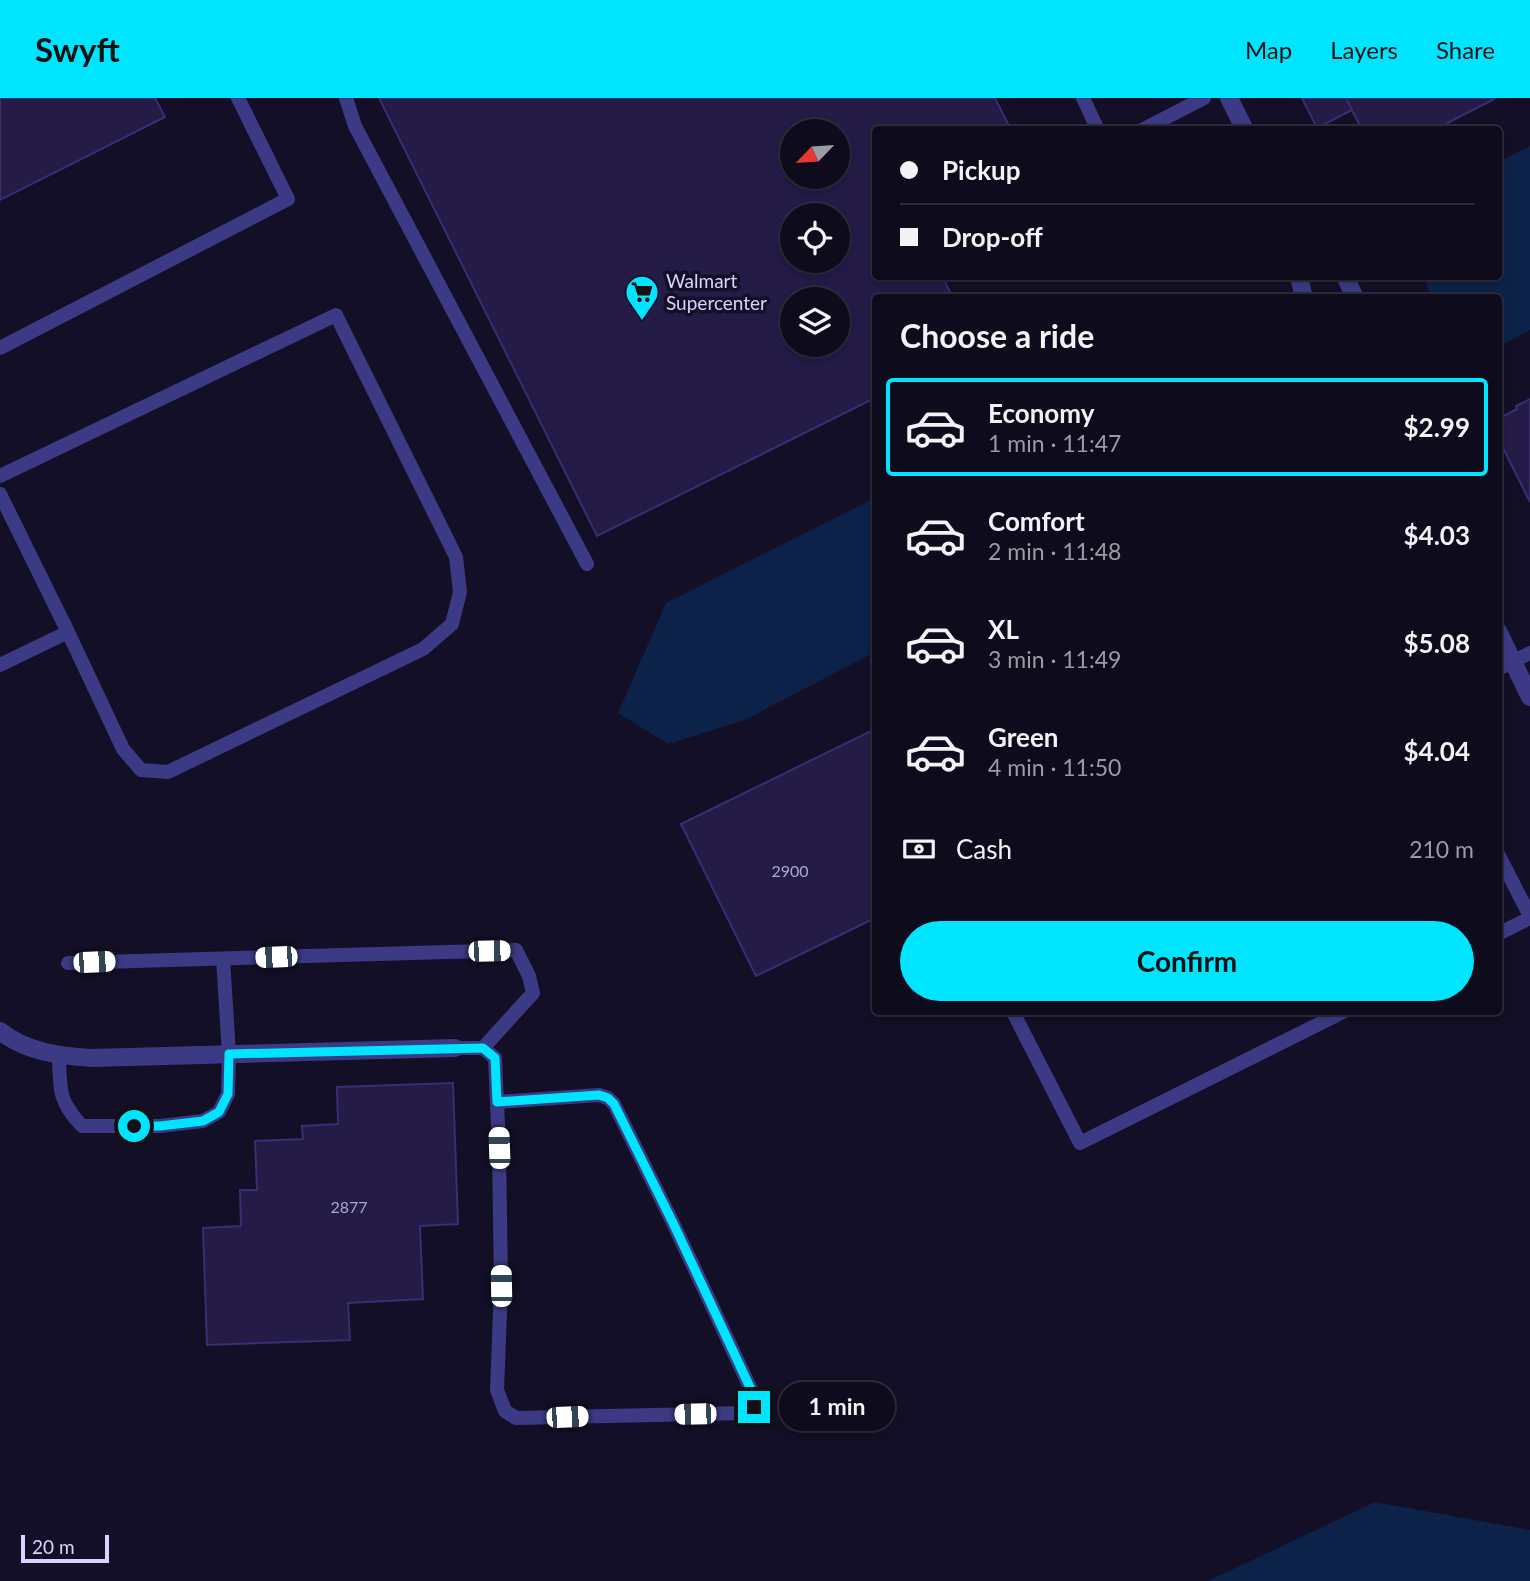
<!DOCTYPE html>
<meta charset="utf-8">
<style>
:root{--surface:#0e0b1c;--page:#171425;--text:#f1f3f6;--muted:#9b9ba3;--line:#2e2b3b;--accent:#00e5ff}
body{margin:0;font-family:Lato,sans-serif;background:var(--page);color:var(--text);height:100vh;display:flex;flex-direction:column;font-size:26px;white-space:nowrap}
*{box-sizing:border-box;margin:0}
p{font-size:23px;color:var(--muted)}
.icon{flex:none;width:38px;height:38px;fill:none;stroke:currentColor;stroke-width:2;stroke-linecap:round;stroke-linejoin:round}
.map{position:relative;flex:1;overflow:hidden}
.sheet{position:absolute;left:872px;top:196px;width:630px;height:721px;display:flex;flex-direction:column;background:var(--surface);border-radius:7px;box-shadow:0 4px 10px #0003,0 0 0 2px var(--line)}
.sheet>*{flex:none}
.guide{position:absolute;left:872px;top:28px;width:630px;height:154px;border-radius:7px;box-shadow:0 4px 10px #0003,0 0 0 2px var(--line);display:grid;align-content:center;height:154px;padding:0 28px;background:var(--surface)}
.needle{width:46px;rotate:245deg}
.buttons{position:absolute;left:780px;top:21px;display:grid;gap:14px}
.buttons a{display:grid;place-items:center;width:70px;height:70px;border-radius:50%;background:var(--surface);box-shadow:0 4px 10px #0003,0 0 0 2px var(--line);font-size:35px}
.scale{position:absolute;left:21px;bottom:18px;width:88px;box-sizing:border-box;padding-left:7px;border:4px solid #d9d4ff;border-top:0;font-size:19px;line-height:24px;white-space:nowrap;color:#d9d4ff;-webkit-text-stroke:5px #130f26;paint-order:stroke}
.end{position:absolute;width:32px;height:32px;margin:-16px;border:9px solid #00e5ff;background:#111;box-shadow:0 0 0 4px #111}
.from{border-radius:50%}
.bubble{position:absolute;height:49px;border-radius:24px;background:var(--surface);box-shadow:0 4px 10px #0003,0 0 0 2px var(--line);font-size:23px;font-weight:700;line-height:49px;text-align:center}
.car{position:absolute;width:21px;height:42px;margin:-21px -10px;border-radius:9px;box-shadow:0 0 5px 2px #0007;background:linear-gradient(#fff 24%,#345 0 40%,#fff 0 76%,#345 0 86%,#fff 0)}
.guide b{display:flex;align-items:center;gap:24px;height:66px;font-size:26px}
.guide b+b{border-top:2px solid var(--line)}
.guide i{width:18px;height:18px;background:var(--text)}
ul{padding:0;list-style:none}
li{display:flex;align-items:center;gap:21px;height:98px;margin:0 14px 10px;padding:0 14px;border:4px solid transparent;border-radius:7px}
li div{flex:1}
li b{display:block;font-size:26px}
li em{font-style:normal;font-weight:700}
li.active{border-color:var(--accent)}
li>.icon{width:63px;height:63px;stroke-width:1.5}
h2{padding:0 28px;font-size:32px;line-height:84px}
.pay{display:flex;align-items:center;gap:18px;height:77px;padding:0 28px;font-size:26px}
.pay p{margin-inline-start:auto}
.primary-button{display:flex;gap:14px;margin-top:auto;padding:14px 28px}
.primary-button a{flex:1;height:80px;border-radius:42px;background:var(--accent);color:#111;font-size:28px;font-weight:700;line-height:80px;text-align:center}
header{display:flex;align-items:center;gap:42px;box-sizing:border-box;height:98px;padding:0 35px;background:var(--accent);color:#111}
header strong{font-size:33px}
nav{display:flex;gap:38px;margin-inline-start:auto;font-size:24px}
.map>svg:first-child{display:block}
.water{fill:#0c2248}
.building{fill:#241b47;stroke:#3b2d73;stroke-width:2;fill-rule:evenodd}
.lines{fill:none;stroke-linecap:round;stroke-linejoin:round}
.service{stroke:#3d3a85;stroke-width:14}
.minor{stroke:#3d3a85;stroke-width:18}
.tertiary{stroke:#3d3a85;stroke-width:18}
.route{stroke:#00e5ff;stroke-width:9}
.labels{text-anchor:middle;stroke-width:7;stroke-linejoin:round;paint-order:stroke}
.number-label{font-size:16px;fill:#aca6d1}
.poi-label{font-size:19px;fill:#d9d4ff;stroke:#130f26;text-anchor:start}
</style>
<header>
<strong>Swyft</strong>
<nav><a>Map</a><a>Layers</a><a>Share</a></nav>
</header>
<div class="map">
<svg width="1530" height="1483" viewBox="0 0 1530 1483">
<rect width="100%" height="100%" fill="#130f26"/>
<path class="water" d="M1530,48V232L1498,249V200L1431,199L1424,179L1498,178V64Z
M875,400V554L745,622L668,646L618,615L666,505Z
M1375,1404L1530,1432V1483H1208Z"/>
<path class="building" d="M0,0H155L165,19L0,102Z
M379,0H995L1011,32H875V178H955L945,184L953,200H875V300L597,438ZM793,33H838V79H793ZM793,117H838V163H793ZM793,201H838V247H793Z
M1302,0H1346L1352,12L1317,30Z
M1346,0H1496L1434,32H1362Z
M1530,301V404L1499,342L1503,340L1498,331V321L1517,311L1516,308Z
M875,631V820L756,878L681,726Z
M453,985L458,1126L420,1128L423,1201L348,1205L350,1242L207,1247L203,1130L241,1128L240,1092H257L255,1043L303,1041L302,1028L338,1026L337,989Z"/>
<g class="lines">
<path class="service" d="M346,0L355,28L587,466
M1083,0L1098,32
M1142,32L1204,0
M0,250L288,101L238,0
M0,378L336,217L456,459L460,494L452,526L423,551L168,674L141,672L123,651L68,534L0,396
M0,567L68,534
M1498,571L1530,555
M1498,756L1530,818
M1498,836L1530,820
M68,865L516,852L529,878L533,895L483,950
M1013,914L1080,1045L1343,914
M455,950H483L495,960L499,1050L501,1188L497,1292L505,1313L516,1320L746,1315L754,1309L755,1300L674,1127L614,1006L608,1000L599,997L497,1004
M59,958C60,991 58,1003 82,1028H160L203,1023L219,1014L228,996L229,956L223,861"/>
<path class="minor" d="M0,933C26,954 60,958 92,960L455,950"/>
<path class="tertiary" d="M1229,0L1245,32
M1299,178L1304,200
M1345,178L1355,200
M1498,533L1530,599"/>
</g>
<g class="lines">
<path class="route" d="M134,1028H160L203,1023L219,1014L228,996L229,956L483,950L495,960L497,1004L599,997L608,1000L614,1006L674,1127L755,1300L754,1309"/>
</g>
<defs>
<symbol id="supermarket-pin" viewBox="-11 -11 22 30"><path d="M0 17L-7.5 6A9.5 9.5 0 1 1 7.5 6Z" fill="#00e5ff" stroke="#130f26"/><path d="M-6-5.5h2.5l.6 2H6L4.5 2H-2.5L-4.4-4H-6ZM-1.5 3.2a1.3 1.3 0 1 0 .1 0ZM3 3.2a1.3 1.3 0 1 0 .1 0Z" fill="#111"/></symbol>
</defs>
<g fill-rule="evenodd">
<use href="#supermarket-pin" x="623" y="175" width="38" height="52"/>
</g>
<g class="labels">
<g class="number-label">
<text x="790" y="779">2900</text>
<text x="349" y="1115">2877</text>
</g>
<g class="poi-label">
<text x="666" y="190">Walmart<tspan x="666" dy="22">Supercenter</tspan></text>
</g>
</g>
</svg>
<div class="buttons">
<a><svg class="needle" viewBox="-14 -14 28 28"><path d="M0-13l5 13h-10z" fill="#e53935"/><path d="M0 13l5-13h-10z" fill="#9b9ba3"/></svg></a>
<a><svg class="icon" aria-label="locate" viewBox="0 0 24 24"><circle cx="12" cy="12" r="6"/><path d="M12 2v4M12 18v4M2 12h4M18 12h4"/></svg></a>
<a><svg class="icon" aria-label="layers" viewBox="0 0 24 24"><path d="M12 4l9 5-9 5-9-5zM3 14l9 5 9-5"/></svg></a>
</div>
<div class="scale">20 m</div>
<i class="end from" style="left:134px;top:1028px"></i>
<i class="end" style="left:754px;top:1309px"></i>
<div class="bubble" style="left:779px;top:1284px;width:116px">1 min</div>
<i class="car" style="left:489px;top:853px;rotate:89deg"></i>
<i class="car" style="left:276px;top:859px;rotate:268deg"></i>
<i class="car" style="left:94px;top:864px;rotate:88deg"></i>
<i class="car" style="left:499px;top:1050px;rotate:358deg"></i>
<i class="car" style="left:501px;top:1188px;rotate:359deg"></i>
<i class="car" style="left:695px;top:1316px;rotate:269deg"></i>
<i class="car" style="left:567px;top:1319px;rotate:88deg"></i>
<div class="guide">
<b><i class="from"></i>Pickup</b>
<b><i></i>Drop-off</b>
</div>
<section class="sheet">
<h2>Choose a ride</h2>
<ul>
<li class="active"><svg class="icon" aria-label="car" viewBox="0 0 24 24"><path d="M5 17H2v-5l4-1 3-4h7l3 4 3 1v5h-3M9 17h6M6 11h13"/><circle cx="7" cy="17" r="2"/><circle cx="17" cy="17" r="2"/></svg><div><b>Economy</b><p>1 min · 11:47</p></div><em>$2.99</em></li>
<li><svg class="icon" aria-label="car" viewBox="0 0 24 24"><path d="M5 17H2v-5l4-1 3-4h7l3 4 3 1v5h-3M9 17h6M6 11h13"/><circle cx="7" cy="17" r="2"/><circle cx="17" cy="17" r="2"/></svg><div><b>Comfort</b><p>2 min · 11:48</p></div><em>$4.03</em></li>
<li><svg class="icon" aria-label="car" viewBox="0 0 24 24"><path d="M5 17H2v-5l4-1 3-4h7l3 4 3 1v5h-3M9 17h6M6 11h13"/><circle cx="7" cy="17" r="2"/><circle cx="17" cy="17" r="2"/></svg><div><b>XL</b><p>3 min · 11:49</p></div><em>$5.08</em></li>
<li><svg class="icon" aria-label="car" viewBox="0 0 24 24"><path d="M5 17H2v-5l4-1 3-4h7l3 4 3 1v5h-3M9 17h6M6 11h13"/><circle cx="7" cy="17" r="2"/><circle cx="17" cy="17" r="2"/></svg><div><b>Green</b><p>4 min · 11:50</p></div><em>$4.04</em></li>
</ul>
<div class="pay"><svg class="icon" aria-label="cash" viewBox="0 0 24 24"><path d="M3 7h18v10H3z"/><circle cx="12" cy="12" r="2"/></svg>Cash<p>210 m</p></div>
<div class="primary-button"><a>Confirm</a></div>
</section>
</div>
